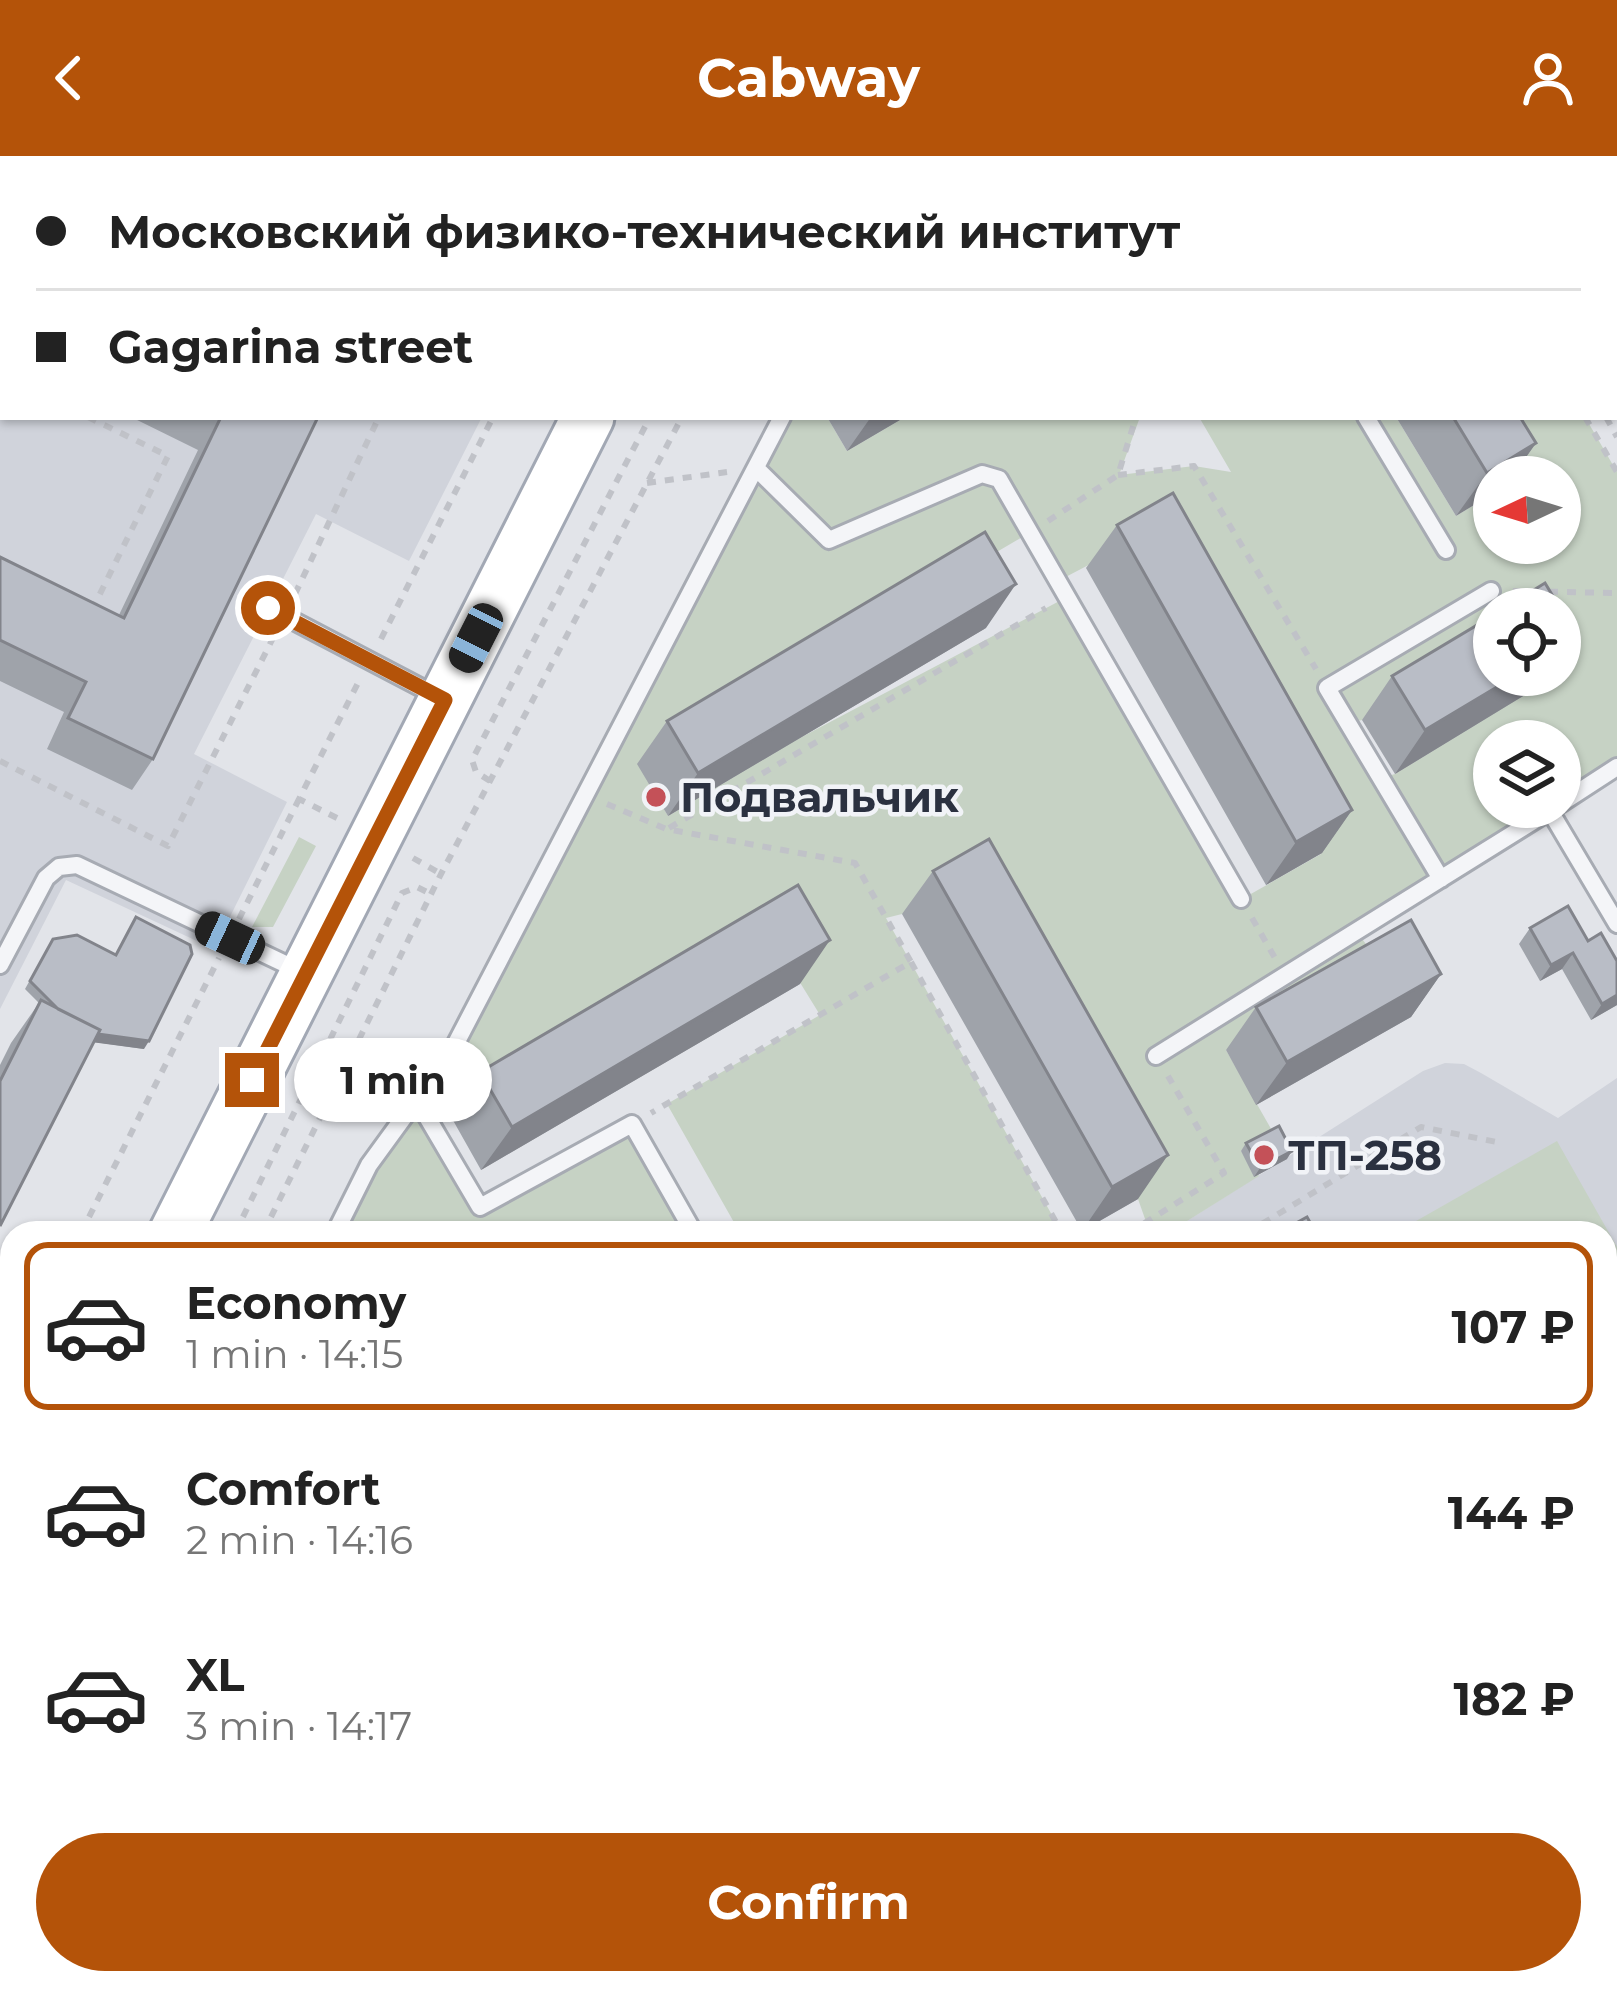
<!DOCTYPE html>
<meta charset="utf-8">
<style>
:root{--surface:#fff;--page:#f2f2f2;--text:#222;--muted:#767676;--line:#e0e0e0;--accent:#b45309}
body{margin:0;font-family:Montserrat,sans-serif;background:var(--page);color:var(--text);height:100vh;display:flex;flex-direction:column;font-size:45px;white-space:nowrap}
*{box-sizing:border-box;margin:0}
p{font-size:39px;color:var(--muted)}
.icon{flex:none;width:66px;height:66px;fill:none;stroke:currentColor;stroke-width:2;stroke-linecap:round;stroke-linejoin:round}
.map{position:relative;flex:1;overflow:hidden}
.panel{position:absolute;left:0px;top:1065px;width:1617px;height:774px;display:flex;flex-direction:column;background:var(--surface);border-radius:36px 36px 0 0;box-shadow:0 3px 9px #0004}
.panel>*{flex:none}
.hud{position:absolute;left:0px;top:0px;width:1617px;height:264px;box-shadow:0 3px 9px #0004;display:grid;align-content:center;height:264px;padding:0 36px;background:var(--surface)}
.needle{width:78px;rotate:266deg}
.buttons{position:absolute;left:1473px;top:300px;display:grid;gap:24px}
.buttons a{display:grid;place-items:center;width:108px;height:108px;border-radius:50%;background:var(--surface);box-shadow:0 3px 9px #0004;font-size:60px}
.end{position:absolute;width:54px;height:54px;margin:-27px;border:15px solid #b45309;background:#fff;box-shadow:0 0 0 6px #fff}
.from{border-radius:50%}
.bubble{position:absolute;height:84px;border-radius:42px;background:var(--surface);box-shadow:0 3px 9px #0004;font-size:39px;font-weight:700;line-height:84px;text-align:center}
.car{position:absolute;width:36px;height:72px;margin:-36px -18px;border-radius:15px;box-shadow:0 0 9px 3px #0007;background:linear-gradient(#222 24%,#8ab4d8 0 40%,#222 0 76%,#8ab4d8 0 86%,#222 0)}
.hud b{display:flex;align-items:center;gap:42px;height:114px;font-size:45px}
.hud b+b{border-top:3px solid var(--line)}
.hud i{width:30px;height:30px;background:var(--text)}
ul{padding:21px 0 0;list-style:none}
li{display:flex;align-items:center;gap:36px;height:168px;margin:0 24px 18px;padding:0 12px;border:6px solid transparent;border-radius:24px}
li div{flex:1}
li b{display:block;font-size:45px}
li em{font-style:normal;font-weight:700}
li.selected{border-color:var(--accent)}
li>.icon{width:108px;height:108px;stroke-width:1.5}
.button{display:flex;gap:24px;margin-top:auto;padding:24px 36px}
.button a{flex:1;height:138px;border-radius:72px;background:var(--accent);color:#fff;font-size:48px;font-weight:700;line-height:138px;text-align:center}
header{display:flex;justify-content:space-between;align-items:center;height:156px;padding:0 36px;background:var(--accent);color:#fff;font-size:54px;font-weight:700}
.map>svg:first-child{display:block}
.built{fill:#d0d3db}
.green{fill:#c6d2c4;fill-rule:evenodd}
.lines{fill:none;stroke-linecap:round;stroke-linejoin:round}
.service-casing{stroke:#a7abb3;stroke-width:22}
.minor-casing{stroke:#a7abb3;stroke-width:39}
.secondary-casing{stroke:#a7abb3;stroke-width:54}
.primary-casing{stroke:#a2a8b4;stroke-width:57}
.path{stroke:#c0c2c8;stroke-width:6;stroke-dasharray:9 9;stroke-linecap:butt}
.service{stroke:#f4f5f8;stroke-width:16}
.minor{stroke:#f4f5f8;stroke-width:33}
.secondary{stroke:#fff;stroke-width:48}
.primary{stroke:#fff;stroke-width:51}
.wall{fill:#9fa3aa}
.shaded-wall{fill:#82848b}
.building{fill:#b9bdc6;stroke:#82848b;stroke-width:3}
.route{stroke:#b45309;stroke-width:15}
.poi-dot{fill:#c45158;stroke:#f1f3f7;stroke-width:4.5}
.labels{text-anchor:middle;stroke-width:9;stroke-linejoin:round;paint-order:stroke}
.poi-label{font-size:42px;font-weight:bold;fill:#2b3140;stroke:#f1f3f7;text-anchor:start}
</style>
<header><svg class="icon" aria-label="back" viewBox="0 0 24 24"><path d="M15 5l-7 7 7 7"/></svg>Cabway<svg class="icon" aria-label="person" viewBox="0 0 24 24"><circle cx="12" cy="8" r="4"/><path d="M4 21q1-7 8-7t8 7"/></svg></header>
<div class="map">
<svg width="1617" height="1839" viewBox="0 0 1617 1839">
<rect width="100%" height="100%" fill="#e2e4e9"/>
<path class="built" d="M0,3L3,5V261H482L409,405L316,358L194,598L287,646L214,793L66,724L0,853Z
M1445,907L1464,908L1481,917L1558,962L1617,922V1537L1612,1540L1605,1527V1077H1168L1423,915Z"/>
<path class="green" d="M782,261H827L847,295L905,261H1140L1119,319L1194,310L1231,316L1199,261H1396L1456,360L1494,337V387H1560V321H1500L1464,261H1585L1617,316V613L1560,649V585H1494V651H1556L1357,776L1380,807L1226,894L1274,978L1241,995L1259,1020L1168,1077H1150L1138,1043L958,726L902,758L886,762L1062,1077H740L667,948L820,859L767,773L450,959L420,945L480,1051L632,968L694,1077H335L417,943ZM1029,377L1058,425L1142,381L1321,698L1242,743L1067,441L796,584L668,660L638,607ZM1494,453H1560V519H1544L1547,525L1395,618L1381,622L1349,567L1362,564L1494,483Z
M299,681L316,690L273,771H252Z
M1557,985L1617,1091V1117L1605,1124V1077H1395Z
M12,1824V1827H642L670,1839H0Z
M1120,1827H1267L1249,1839H1112Z"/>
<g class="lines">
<defs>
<path id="service" d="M1210,0L1211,3
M980,3L983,0
M1366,261L1446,394
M756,312L829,384L982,318L999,323L1241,743
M269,452L439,541
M1560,648L1617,611
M1550,655L1617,768
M1441,723L1327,532L1491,435
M0,809L46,722L59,711L77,709L302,816
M1156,900L1556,651
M417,944L480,1051L632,968L694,1077
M335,1077L369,1009L452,895L782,261
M0,1741L12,1715
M0,1772L12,1771
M1502,1827L1510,1839
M1112,1839L1120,1827
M1361,1839V1831L1408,1827"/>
<path id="minor" d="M721,3L722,0"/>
<path id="secondary" d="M1527,0L1529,3
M1614,150L1617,155
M877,1827L903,1839"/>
<path id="primary" d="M767,3L769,0
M175,1077L588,261
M0,1421L12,1396"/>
</defs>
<use href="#service" class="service-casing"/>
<use href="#minor" class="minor-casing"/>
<use href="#secondary" class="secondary-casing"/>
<use href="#primary" class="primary-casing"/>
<path class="path" d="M1434,0L1436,3
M1455,0L1456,3
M1601,0L1603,3
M661,3L663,0
M830,3L833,0
M865,3L868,0
M1614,21L1617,26
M0,74L3,68
M0,218L3,219
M88,261L168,300L92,454
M1585,261L1617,316
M1606,261L1617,281
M1118,319L1194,310L1316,513
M647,327L727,316
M1048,365L1118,319L1136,261
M1513,435L1617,437
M295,438L379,261
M381,483L493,261
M0,605L168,690L273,482
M490,625L476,616L472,604L650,261
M607,648L666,673L855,707L911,806L651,957
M337,662L299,643L358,527
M669,672L1046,452
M413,702L441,718
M1252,762L1275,802
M239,763L299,643
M911,806L1062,1077
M81,1077L219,802
M235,1077L402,737L417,731L431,738
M263,1077L441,718L682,261
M1129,1077L1224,1017L1168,920
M1247,1077L1421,971L1497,986
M0,1239L12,1215
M0,1324L12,1330
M1605,1452L1617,1445
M1605,1474L1617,1494
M0,1507L12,1512
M1605,1570L1617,1562
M1605,1575L1617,1595
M0,1612L12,1589
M1605,1772L1617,1791
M722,1827L744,1839
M1049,1827L1069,1839"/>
<use href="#service" class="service"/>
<use href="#minor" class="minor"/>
<use href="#secondary" class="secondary"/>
<use href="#primary" class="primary"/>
</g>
<path class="wall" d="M131,261H318L153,603L132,634L47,593L64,556L0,525V401L119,459L198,294Z
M827,261H905L847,295Z
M1396,261H1520L1536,287L1512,321H1494L1456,360Z
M1117,369L1352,654L1322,697L1266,729L1086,412Z
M986,472L668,660L637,608L667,565Z
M1552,519L1548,525L1395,618L1362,564L1392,520Z
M933,715L1138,1043L1082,1075L902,758Z
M136,761L144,893L94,886L0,1069V909L11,887L39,847L25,833L53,783L115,799Z
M1530,772L1588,785L1617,805V849L1591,864L1562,813L1540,825L1519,788Z
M1441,818L1411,861L1256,949L1226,894L1256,851Z
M800,828L481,1014L450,959L480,916Z
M1246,987L1287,1003L1254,1021L1241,995Z
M1605,1175L1617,1178V1437L1612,1439L1605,1427V1376L1607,1373L1605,1369Z
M1617,1605V1747L1606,1754L1605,1613Z
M1617,1794V1825L1594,1839H1539L1532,1827H1605Z
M54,1827L426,1839H46Z
M1392,1827H1492L1503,1839H1383Z"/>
<path class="shaded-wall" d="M871,261H905L847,295Z
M1536,287L1512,321H1494V337L1456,360L1487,317Z
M1016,428L986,472L668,660L698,617Z
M1578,482L1560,507V493Z
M1517,519H1552L1548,525L1395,618L1425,574Z
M1352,654L1322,697L1266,729L1296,686Z
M830,784L800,828L481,1014L512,971Z
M1573,797L1562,813L1540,825L1551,809Z
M1441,818L1411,861L1256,949L1287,906Z
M1617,839V849L1591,864L1602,848Z
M82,876L149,885L144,893L76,884Z
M1292,995L1287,1003L1254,1021L1260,1012Z
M1168,999L1138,1043L1082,1075L1112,1031Z
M1617,1738V1747L1606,1754Z
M1617,1820V1825L1594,1839H1586Z"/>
<path class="building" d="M1307,0H1362L1364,3H1302Z
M215,261H318L153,603L68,562L86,526L0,484V401L124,462L220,263Z
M1453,261H1520L1536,287L1487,317Z
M1173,337L1352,654L1296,686L1117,369Z
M985,376L1016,428L698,617L667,565Z
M1545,427L1578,482L1560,493V453H1503Z
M1494,459V519H1517L1425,574L1392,520Z
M989,683L1168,999L1112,1031L933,715Z
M798,729L830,784L512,971L480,916Z
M1568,750L1588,785L1601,777L1617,805V839L1602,848L1573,797L1551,809L1530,772Z
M136,761L190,789L192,798L149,885L98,878L100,874L58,853L30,825L53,783L77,779L116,799Z
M1411,764L1441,818L1287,906L1256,851Z
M41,844L100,874L0,1070V925Z
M1279,970L1292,995L1260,1012L1246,987Z
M1307,1061L1316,1077H1278Z
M1612,1170L1617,1178V1322L1605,1301V1175Z
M1617,1365V1380L1611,1368Z
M1617,1605V1650L1605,1631V1613Z
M1605,1774L1617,1794V1820L1586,1839H1549L1542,1827H1605Z
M55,1827H426V1839H56Z
M1411,1827H1492L1503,1839H1410Z"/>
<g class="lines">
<path class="route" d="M252,924L445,544L268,452"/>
</g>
<g class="poi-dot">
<circle cx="656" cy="641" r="12"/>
<circle cx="1264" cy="999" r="12"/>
</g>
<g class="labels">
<g class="poi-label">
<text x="680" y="656">Подвальчик</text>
<text x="1288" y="1014">ТП-258</text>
</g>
</g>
</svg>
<div class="buttons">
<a><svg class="needle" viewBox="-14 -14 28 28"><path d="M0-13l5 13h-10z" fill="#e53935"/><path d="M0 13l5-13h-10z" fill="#767676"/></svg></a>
<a><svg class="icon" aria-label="locate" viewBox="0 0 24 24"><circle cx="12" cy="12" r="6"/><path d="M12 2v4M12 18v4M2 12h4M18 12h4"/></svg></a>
<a><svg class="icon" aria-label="layers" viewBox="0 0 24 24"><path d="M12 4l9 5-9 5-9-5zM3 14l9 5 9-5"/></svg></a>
</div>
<i class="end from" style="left:268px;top:452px"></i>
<i class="end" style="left:252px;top:924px"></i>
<div class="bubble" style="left:294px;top:882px;width:198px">1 min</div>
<i class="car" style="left:476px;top:482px;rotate:207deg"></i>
<i class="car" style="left:230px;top:782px;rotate:295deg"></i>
<div class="hud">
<b><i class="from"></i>Московский физико-технический институт</b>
<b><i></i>Gagarina street</b>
</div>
<section class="panel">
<ul>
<li class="selected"><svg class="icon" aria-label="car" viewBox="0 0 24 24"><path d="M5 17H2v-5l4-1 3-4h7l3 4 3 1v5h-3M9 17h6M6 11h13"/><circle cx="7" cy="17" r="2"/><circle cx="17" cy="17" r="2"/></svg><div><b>Economy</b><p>1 min · 14:15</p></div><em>107 ₽</em></li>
<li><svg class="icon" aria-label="car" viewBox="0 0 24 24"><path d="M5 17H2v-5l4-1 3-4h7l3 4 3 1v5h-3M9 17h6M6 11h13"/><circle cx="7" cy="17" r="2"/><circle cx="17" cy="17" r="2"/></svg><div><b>Comfort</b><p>2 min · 14:16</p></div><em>144 ₽</em></li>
<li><svg class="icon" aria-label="car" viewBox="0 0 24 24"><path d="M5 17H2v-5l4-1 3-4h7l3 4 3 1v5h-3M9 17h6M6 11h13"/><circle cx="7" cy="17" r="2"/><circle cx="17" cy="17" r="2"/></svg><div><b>XL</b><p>3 min · 14:17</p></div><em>182 ₽</em></li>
</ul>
<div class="button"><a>Confirm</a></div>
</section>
</div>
